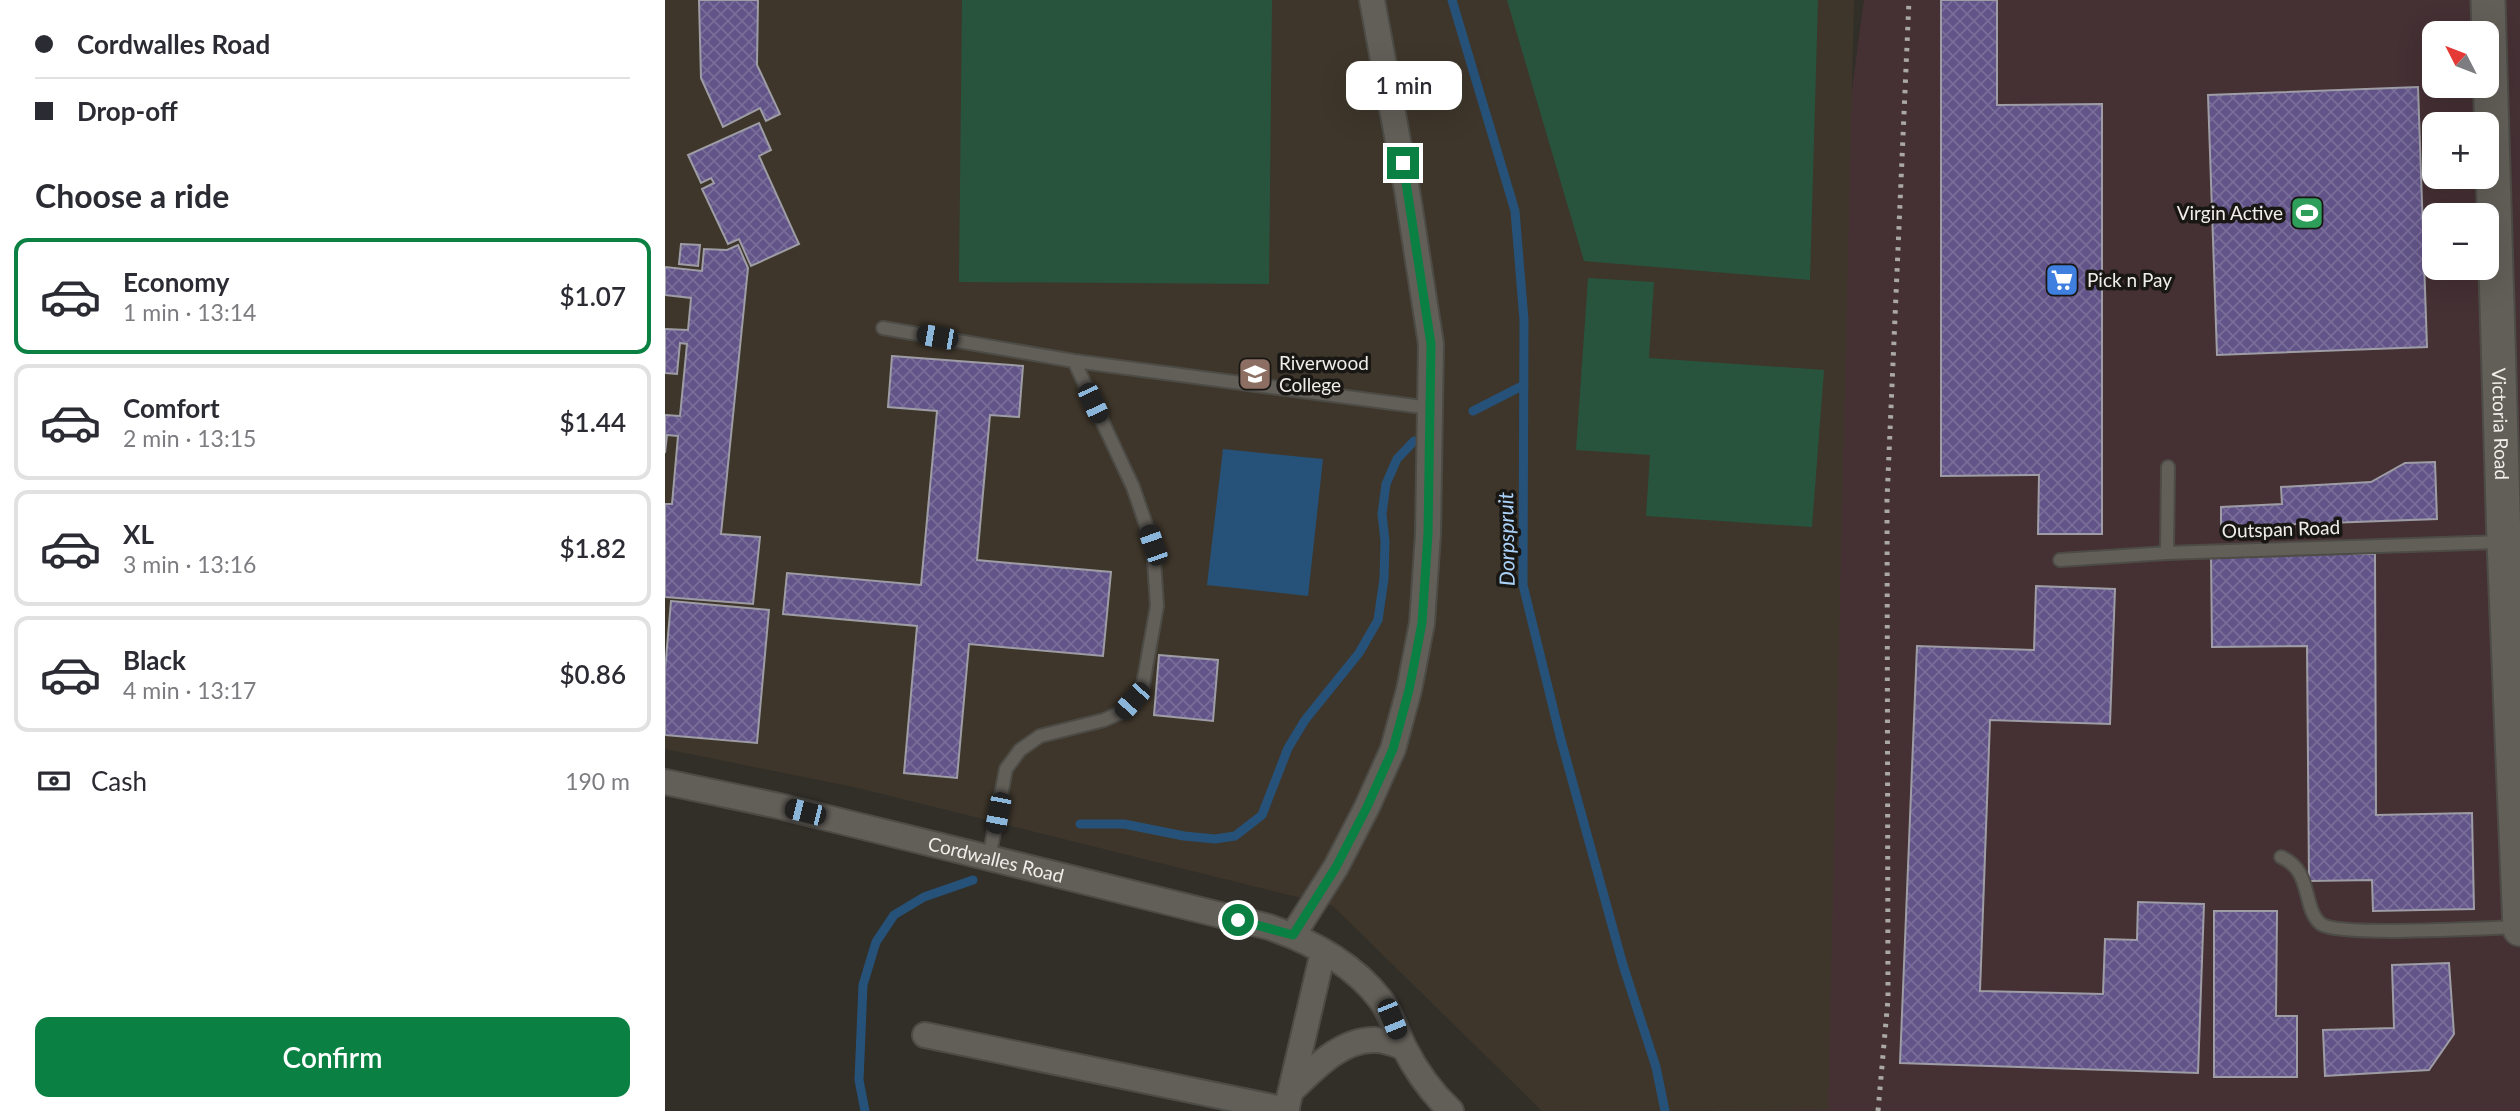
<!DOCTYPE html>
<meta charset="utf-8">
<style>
:root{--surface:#fff;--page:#f7f7f7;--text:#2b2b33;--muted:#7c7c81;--line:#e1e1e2;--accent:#0b8043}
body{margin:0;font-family:Lato,sans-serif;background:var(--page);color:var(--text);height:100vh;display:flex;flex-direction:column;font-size:26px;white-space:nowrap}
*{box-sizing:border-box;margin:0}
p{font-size:23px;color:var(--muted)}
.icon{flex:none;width:38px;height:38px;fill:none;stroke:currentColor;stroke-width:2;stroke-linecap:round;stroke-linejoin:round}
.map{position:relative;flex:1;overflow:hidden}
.drawer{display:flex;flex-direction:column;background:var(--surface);width:665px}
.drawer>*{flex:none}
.top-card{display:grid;align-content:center;height:154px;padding:0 35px;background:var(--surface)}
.needle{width:46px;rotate:312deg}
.buttons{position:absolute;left:1757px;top:21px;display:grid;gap:14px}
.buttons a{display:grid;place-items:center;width:77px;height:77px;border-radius:14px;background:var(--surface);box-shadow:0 7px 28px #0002;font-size:35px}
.end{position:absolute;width:32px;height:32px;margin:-16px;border:9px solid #0b8043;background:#fff;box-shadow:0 0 0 4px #fff}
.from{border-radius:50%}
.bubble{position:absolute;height:49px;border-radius:14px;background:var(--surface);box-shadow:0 7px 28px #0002;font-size:23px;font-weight:600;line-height:49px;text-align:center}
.car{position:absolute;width:21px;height:42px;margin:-21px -10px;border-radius:9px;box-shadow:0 0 5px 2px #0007;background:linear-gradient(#222 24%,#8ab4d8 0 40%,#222 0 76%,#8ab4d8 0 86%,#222 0)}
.top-card b{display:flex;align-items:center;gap:24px;height:66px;font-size:26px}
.top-card b+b{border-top:2px solid var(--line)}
.top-card i{width:18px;height:18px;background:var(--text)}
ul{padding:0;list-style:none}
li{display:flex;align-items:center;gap:21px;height:116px;margin:0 14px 10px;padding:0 21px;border:4px solid var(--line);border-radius:14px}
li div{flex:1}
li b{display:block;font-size:26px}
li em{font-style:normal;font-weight:600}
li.current{border-color:var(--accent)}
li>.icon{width:63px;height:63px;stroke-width:1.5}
h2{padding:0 35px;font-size:32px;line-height:84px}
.pay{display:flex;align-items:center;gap:18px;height:77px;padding:0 35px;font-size:26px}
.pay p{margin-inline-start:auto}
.cta{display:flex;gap:14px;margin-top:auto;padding:14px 35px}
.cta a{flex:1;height:80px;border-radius:14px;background:var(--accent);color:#fff;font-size:28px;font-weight:600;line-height:80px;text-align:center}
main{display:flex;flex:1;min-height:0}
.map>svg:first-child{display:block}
.commercial{fill:#453034;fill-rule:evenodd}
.built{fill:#3e362b}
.pitch{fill:#28543e}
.water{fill:#26527a}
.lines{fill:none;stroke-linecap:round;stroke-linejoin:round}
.stream{stroke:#26527a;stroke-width:9}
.building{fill:url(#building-cross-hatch);stroke:#9e9da5;stroke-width:2}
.lane-casing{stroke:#4d4b46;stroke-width:16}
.street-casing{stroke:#4d4b46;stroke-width:28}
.secondary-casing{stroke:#4d4b46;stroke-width:37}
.lane{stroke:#625e58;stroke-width:12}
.street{stroke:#625e58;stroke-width:24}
.secondary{stroke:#625e58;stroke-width:33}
.rail{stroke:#aba9a4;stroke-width:5;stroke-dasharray:3.5 7;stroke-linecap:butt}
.route{stroke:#0b8043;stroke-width:9}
.labels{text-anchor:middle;stroke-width:7;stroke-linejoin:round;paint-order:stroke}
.poi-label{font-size:19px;fill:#f0eeea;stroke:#191714;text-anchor:start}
.street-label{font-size:19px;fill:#f0eeea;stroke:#191714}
.water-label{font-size:21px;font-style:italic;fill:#abd2f9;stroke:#191714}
</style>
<main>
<section class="drawer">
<div class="top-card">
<b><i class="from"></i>Cordwalles Road</b>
<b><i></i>Drop-off</b>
</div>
<h2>Choose a ride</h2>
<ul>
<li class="current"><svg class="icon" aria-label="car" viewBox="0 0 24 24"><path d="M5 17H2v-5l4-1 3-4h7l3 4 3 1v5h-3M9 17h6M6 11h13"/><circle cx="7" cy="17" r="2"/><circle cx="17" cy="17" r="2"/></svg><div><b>Economy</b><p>1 min · 13:14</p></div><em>$1.07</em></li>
<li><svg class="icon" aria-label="car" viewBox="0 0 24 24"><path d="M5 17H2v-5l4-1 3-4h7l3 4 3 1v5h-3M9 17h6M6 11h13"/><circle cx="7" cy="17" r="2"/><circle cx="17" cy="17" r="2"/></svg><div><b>Comfort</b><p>2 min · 13:15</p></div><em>$1.44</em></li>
<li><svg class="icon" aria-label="car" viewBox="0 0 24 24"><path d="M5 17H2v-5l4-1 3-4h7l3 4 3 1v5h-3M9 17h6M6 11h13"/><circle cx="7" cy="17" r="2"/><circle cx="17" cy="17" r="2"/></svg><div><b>XL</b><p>3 min · 13:16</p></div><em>$1.82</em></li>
<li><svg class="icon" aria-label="car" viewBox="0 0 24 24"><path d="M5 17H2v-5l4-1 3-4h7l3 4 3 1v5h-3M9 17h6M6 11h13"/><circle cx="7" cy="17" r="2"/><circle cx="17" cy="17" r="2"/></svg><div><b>Black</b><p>4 min · 13:17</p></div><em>$0.86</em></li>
</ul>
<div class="pay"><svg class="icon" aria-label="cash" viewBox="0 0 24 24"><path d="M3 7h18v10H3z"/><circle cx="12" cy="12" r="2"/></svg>Cash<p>190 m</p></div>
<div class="cta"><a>Confirm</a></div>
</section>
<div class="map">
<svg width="1855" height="1111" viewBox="0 0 1855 1111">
<defs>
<pattern id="building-cross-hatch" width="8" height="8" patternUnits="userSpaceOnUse" patternTransform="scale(1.75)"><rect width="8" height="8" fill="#625488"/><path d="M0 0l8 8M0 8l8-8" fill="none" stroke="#796d99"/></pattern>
</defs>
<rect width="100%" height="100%" fill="#322f29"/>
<path class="commercial" d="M1199,0H1855V1111H1050ZM1769,33H1822V86H1769ZM1769,124H1822V177H1769ZM1769,215H1822V268H1769Z"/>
<path class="built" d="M0,0H1189L1163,1110L877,1111L668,906L189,787L0,749Z"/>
<path class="pitch" d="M297,0H607L604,284L294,282Z
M842,0H1153L1145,280L919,261Z
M923,278L989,282L984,358L1159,370L1147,527L981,516L985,455L911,450Z"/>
<path class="water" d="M558,449L658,459L643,596L542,585Z"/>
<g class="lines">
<path class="stream" d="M787,0L850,211L859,320L858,585L896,740L958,965L991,1067L1000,1111
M808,411L859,385
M415,824H459L519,836L550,839L570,836L597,815L623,748L640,720L694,653L713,620L719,579L720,541L717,514L721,484L732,459L749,441
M200,1111L194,1080L198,985L211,942L229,915L259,897L308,880"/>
</g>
<path class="building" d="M34,0H93L92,65L115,114L101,121L95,108L58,127L36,78Z
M1276,0H1332V105L1437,104V534H1373L1374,475L1276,476Z
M1753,87L1762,347L1552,355L1543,95Z
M94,123L106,150L94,156L134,244L86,266L74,239L63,244L37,189L49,183L46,178L36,183L23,155Z
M16,244L35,245L33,266L14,264Z
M73,245L83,268L56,534L95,537L88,604L0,597V504H7L13,436L2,435L0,453V415L15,416L22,344L15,343L12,374L0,373V329L23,330L26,298L0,295V267L37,271L39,249L62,250Z
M227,356L358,366L354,417L325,415L312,560L446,572L438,656L304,644L292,778L239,773L252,626L118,614L122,573L256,585L272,411L223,407Z
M1770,462L1772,519L1556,527V507L1617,504L1616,487L1706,482L1740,463Z
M1546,553L1710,554L1711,815L1807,813L1809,909L1708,911L1707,880L1644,881L1642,646L1547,647Z
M1371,586L1450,589L1445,724L1325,720L1315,991L1438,994L1440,939L1472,940L1473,902L1539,904L1533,1073L1235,1063L1252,646L1369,650Z
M6,601L104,610L92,743L0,735V670Z
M494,655L553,660L548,721L489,715Z
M1549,911H1612L1611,1016H1632V1077H1549Z
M1784,963L1789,1034L1764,1070L1660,1076L1658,1030L1729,1028L1727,965Z"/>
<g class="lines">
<defs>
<path id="lane" d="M218,328L409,361L765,408
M1502,553L1503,467
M1395,560L1502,553L1838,542
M1616,857C1648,870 1637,909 1656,924C1674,937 1823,928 1854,927
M324,858L341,769L355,750L375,736L439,720L457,712L477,690L492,606L488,545L468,487L409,361"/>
<g id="street">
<path id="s1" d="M0,782L114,806L604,927C645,941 688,964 715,999C726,1013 731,1031 739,1047C751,1071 767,1093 786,1111"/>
<path d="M628,935L671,867L702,807L728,749L744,690L757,623L763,534L766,344L742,190L707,0"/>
<path d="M260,1035L622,1110"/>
<path d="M627,1090C649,1069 677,1038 711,1040C720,1040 730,1044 738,1047"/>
<path d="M621,1111L658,952"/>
</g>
<g id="secondary">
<path id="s2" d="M1823,0L1839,542L1855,929"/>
</g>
</defs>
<use href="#lane" class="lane-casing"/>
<use href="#street" class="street-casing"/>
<use href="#secondary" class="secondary-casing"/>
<use href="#lane" class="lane"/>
<use href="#street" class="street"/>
<use href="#secondary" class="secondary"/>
<path class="rail" d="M1213,1111L1223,999L1222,499L1244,0"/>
</g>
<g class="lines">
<path class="route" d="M573,920L628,935L671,867L702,807L728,749L744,690L757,623L763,534L766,344L738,163"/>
</g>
<defs>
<symbol id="stadium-square" viewBox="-11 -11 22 22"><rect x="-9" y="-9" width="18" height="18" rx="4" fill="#2e9e5b" stroke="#191714"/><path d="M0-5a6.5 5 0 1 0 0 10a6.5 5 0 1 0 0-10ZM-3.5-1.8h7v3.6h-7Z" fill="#fff"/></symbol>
<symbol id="supermarket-square" viewBox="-11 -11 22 22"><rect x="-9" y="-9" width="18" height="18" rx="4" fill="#3f7fe0" stroke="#191714"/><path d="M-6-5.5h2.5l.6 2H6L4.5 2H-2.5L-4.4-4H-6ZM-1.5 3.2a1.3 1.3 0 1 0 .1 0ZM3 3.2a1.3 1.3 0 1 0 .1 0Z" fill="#fff"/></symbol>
<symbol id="school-square" viewBox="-11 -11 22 22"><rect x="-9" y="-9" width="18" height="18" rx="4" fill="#8d6e63" stroke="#191714"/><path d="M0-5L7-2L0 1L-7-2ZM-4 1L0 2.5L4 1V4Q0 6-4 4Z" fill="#fff"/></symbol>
</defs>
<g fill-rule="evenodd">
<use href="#stadium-square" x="1623" y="194" width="38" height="38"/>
<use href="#supermarket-square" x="1378" y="261" width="38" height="38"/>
<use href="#school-square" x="571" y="355" width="38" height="38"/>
</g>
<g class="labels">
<g class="poi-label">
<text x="1618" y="220" text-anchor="end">Virgin Active</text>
<text x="1422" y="287">Pick n Pay</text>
<text x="614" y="370">Riverwood<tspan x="614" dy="22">College</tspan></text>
</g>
<g class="street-label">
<text dy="7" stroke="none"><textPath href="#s2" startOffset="424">Victoria Road</textPath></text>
<text transform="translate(1616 529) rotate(-2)" y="7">Outspan Road</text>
<text dy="7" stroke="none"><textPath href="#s1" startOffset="340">Cordwalles Road</textPath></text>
</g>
<g class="water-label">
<text transform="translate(842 539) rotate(-91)" y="7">Dorpspruit</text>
</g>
</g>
</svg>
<div class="buttons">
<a><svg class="needle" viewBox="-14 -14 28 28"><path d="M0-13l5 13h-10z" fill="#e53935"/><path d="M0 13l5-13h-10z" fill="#7c7c81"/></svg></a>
<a>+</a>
<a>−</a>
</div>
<i class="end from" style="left:573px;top:920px"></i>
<i class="end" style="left:738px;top:163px"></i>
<div class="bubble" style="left:681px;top:61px;width:116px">1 min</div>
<i class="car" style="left:272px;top:337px;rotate:280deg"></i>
<i class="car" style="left:428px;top:403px;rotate:155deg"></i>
<i class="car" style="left:488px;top:545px;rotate:341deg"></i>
<i class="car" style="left:467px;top:701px;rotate:222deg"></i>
<i class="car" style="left:140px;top:812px;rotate:284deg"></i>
<i class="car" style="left:333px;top:813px;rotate:191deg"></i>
<i class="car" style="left:727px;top:1019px;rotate:158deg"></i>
</div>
</main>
